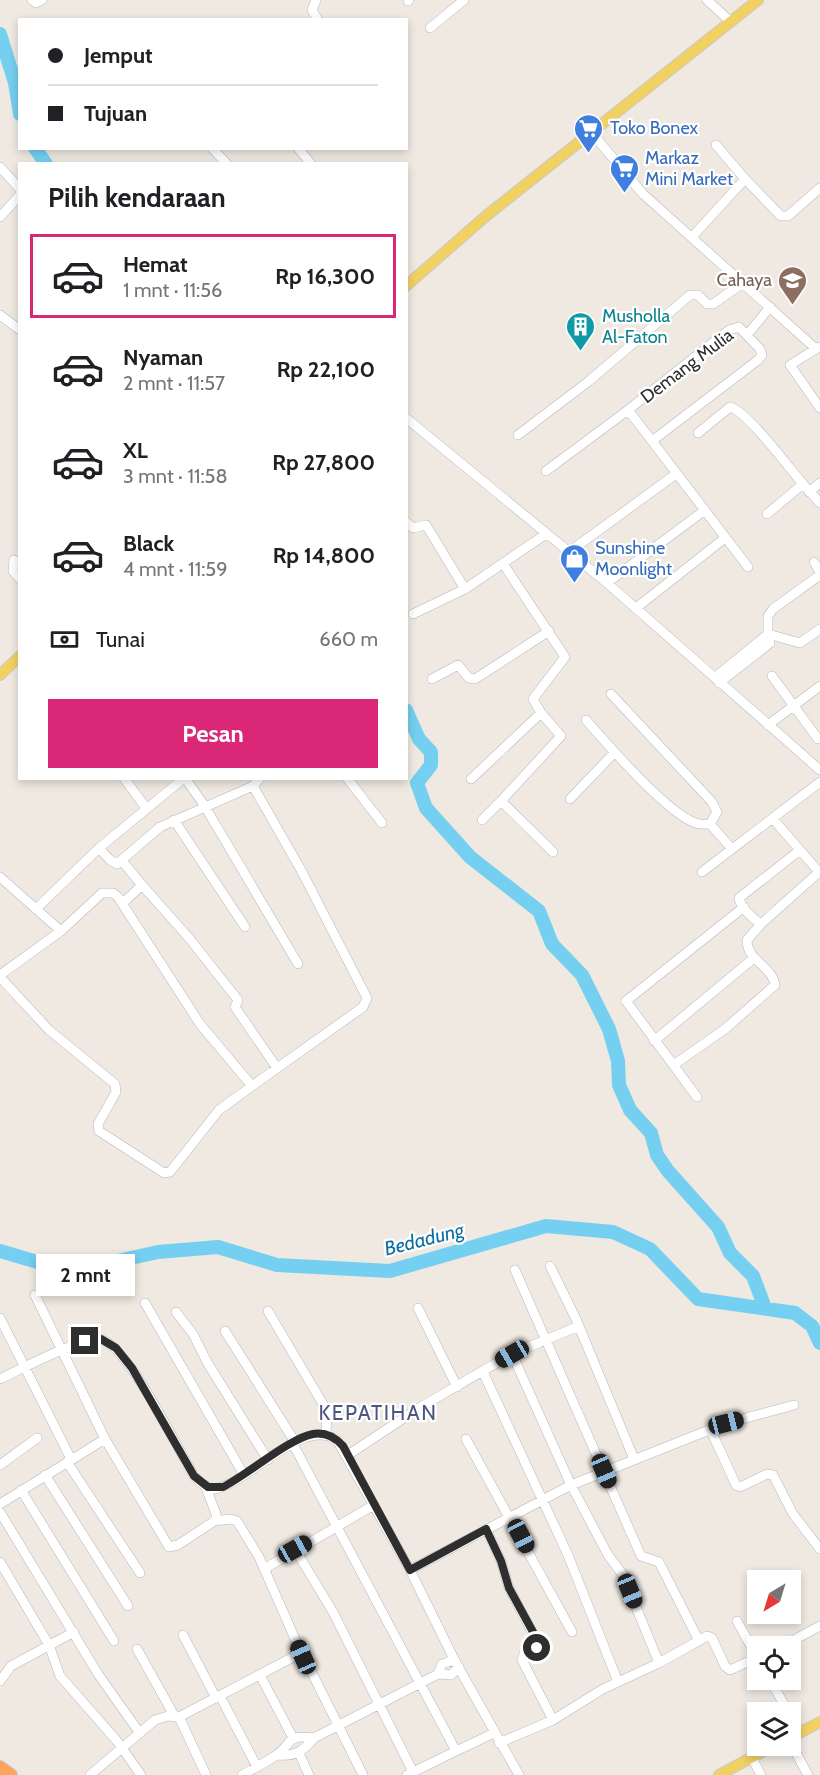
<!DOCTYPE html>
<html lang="id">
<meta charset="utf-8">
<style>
:root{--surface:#fff;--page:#f6f6f6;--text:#202124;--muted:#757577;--line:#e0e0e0;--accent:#db2777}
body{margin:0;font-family:Cabin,sans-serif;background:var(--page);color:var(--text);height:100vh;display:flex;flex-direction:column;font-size:22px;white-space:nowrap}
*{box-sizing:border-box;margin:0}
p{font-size:20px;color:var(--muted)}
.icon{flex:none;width:33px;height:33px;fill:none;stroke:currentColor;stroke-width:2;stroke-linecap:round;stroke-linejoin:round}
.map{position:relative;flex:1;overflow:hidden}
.sheet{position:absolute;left:18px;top:162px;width:390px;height:618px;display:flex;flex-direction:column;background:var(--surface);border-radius:0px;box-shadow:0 3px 9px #0003}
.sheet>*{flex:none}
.top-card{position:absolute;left:18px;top:18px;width:390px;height:132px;border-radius:0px;box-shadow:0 3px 9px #0003;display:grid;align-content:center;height:132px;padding:0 30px;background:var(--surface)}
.needle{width:39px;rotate:218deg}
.buttons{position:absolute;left:747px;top:1570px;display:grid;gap:12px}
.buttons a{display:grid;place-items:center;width:54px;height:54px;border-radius:0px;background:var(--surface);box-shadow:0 3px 9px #0003;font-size:30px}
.end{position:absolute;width:27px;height:27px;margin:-14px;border:8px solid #2e2e2e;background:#fff;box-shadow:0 0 0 3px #fff}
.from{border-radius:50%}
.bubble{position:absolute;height:42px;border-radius:0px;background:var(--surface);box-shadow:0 3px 9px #0003;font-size:20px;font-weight:800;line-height:42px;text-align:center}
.car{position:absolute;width:18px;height:36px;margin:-18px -9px;border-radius:8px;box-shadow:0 0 4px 2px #0007;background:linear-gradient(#222 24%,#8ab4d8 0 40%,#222 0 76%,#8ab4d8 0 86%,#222 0)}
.top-card b{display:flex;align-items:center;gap:21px;height:57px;font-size:22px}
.top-card b+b{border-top:2px solid var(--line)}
.top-card i{width:15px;height:15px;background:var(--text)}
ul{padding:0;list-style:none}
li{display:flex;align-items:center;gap:18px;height:84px;margin:0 12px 9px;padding:0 18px;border:3px solid transparent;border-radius:0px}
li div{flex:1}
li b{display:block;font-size:22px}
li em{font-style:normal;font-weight:800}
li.current{border-color:var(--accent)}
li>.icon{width:54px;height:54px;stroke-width:1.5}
h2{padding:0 30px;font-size:27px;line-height:72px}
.pay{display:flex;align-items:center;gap:15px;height:66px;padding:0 30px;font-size:22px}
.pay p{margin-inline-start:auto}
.action{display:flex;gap:12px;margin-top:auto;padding:12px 30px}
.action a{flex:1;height:69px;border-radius:0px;background:var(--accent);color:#fff;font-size:24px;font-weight:800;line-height:69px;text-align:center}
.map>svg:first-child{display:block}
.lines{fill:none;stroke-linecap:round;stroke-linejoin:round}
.river{stroke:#75cff0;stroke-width:14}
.minor-casing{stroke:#b4b7c1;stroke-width:10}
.major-casing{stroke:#c9c9c9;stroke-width:12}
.highway-casing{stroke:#c9c9c9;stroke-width:14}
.minor{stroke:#fff;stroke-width:9}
.major{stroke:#f2d163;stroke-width:10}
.highway{stroke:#ffa35c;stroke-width:12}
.route{stroke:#2e2e2e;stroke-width:8}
.labels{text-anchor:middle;stroke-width:4.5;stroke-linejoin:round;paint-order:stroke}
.shop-label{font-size:18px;fill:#366cbe;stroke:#fff;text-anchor:start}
.education-label{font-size:18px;fill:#785e54;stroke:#fff;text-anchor:end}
.culture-label{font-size:18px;fill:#0d838f;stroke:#fff;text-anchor:start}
.street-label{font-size:18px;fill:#2e2e2e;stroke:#fff}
.water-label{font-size:20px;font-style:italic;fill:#0d6fa3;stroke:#fff}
.quarter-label{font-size:21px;letter-spacing:1.5px;fill:#4d5680;stroke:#fff}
</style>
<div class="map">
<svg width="820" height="1775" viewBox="0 0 820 1775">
<rect width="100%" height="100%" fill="#efe9e1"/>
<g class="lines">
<path class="river" d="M0,34L15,83L20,114
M35,148L46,164
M406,710L419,739L431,752V765L417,783L426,808L470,857L539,911L552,944L582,975L609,1029L618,1061L619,1085L630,1110L651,1133L657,1155L668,1171L718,1227L730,1253L753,1276L765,1308
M0,1251L51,1266L99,1265L158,1252L218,1247L277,1265L390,1271L546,1226L613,1232L650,1249L698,1299L795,1313L812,1326L820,1343"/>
<defs>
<path id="minor" d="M32,0L36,3L42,0
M316,0L312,10L318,20
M707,0L731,22
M408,1L409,0
M430,28L464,0
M592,133L643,194L815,348
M716,145L745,179
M212,148L227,164
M298,148L311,164
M0,167L20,189
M0,217L20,195
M692,237L745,179L781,216H788L820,188
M0,315L20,330
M739,327L760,349L762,355L758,360L652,441L628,410L729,330Z
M748,334L770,307
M819,347L790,365L820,408
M406,418L607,583L820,770
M698,433L730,407C747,411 789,468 803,484L767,514
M518,435L589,381L690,295H698L707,304H713L743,283
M652,441L748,567
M546,471L628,410
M803,484L820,503
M809,492L820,483
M406,522L413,528L426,525L465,589
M569,552L676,474
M14,560L13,571L20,579
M814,562L820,572
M504,565L565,657L533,699L541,713L561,736L501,801L553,852
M607,583L705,510
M636,608L725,538
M413,614L465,589L546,534
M768,634V616L773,609L820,575
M719,674L768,634L800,643L820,629
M772,676L818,739
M432,679L458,665L469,678L475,679L549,631
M719,683L770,643
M611,694L712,802L717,812L710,824
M586,720C606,743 669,815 696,823C700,825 705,824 710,824L732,849
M768,725L820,686
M124,778L146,808
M185,778L204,805L298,964
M347,778L382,823
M471,779L541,713
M570,799L614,753
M773,819L820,873
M174,820L245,927
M482,820L501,801
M99,848L110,860L117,864L160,827L253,786
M800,850L739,898C740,907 752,918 761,924L819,872
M122,861L142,885
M702,872L820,782
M0,877L61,931L102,893H113L118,897L200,1024L252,1086L363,1007L367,998L301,870L253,786L260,778
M123,903L142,885L189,938L238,1000L235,1007L277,1068
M36,909L99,848L184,778
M0,975L61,931
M0,977L49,1030L115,1084L116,1092L98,1124L99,1131L164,1173L170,1172L219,1110L252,1086
M654,1041L754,958
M675,1064L725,1029L775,985C773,967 746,960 747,940L761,924
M697,1097L626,1001L744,907
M550,1266L576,1319L634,1459
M515,1270L641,1556L659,1562L699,1641
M35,1295L105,1439L169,1547L178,1545L216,1520V1514L205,1485
M145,1303L244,1475
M418,1308L457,1387
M268,1311L327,1411L326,1434
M176,1312L193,1334L207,1362L268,1460
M0,1318L71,1459
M225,1331L295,1442
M512,1354L571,1485L608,1555L623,1575L659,1663
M483,1372L568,1555L618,1682
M0,1379C21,1369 78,1339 98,1339C126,1339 178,1451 194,1476L202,1484L214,1489C250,1483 302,1416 337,1440L410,1570L456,1663L519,1775
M794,1405L716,1426L712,1433L736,1485L740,1487L767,1474L773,1475L793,1514L820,1549
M466,1439L572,1632
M293,1444L456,1751L407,1775
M348,1455L419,1408L512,1354L579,1326
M67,1462L140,1573
M0,1465L37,1438
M45,1475L128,1606
M21,1490L114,1641
M0,1504L105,1439
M0,1512L98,1674L139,1732
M214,1521L231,1519L237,1521L259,1557L303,1657
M486,1529L501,1561L509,1588L539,1645L524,1654L522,1660L553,1720
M295,1549L333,1612L413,1772
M0,1562L49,1645L60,1676L117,1741L141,1775
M264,1569L374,1505
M410,1570L571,1485L714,1428
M737,1621L758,1659
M183,1635L216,1698
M781,1647L820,1626
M137,1649L175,1717
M438,1674L442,1664L455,1660
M438,1674L451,1675L459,1667
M260,1675L293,1738
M770,1680L789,1713
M0,1681L11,1666L74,1632
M220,1696L257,1767
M790,1715L800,1732
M179,1717L206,1775
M790,1742L808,1775
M499,1743L553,1720L603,1689L659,1663L707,1636L712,1638L725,1666L730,1670L758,1657
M456,1751L494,1733
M299,1753L309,1775
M278,1755C296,1757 304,1750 314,1738L438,1674
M751,1756L761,1775
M90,1775L155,1720L168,1716L179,1717L297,1655L305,1659L363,1775
M242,1775C253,1769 265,1763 275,1756C294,1744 283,1734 314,1738"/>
<path id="major" d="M406,286L486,216L758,0
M0,675L20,656
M790,1738L820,1722
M719,1775L773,1746"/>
<path id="highway" d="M0,1767L11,1775"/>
</defs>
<use href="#minor" class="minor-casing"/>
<use href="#major" class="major-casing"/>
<use href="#highway" class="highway-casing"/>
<use href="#minor" class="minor"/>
<use href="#major" class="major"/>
<use href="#highway" class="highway"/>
</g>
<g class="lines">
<path class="route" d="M85,1341L101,1339L116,1348L132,1368L194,1476L208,1487H223C247,1475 290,1438 313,1434C326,1432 335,1437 343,1446L410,1570L486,1529L501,1561L509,1588L539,1643L537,1648"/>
</g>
<defs>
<symbol id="supermarket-pin" viewBox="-11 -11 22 30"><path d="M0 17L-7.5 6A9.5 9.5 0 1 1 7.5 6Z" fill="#3f7fe0" stroke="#fff"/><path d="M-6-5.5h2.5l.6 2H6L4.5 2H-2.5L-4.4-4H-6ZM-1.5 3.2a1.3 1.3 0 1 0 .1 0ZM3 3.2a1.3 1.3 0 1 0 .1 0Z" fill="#fff"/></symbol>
<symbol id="school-pin" viewBox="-11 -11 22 30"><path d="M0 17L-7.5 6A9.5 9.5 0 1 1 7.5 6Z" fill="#8d6e63" stroke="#fff"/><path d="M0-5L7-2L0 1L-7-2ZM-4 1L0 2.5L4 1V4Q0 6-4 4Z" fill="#fff"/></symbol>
<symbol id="building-pin" viewBox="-11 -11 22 30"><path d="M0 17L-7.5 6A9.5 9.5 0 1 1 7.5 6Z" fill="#0f9aa8" stroke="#fff"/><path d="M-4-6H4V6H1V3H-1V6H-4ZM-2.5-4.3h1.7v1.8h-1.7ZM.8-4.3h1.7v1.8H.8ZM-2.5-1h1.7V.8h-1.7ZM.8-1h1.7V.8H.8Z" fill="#fff"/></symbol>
<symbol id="shop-pin" viewBox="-11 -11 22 30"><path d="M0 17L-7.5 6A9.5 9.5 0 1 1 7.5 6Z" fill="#3f7fe0" stroke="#fff"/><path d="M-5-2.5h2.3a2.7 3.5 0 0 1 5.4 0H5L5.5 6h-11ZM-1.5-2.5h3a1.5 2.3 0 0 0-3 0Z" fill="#fff"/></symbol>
</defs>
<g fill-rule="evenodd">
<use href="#supermarket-pin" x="572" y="112" width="33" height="45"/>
<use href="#supermarket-pin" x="608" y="152" width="33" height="45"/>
<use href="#school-pin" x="776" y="264" width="33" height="45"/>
<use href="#building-pin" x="564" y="310" width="33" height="45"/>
<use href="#shop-pin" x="558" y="542" width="33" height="45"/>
</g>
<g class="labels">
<g class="shop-label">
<text x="610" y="134">Toko Bonex</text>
<text x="645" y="164">Markaz<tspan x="645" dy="21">Mini Market</tspan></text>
<text x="595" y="554">Sunshine<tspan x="595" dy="21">Moonlight</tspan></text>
</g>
<g class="education-label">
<text x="772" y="286">Cahaya</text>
</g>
<g class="culture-label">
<text x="602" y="322">Musholla<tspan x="602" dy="21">Al-Faton</tspan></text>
</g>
<g class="street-label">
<text transform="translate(687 366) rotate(-37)" y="6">Demang Mulia</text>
</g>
<g class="water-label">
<text transform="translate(424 1239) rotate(-14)" y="7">Bedadung</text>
</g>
<g class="quarter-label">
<text x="378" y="1420">KEPATIHAN</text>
</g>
</g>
</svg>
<div class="buttons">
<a><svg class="needle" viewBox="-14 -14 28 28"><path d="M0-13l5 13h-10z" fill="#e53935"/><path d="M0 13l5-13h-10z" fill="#757577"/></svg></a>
<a><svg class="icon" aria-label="locate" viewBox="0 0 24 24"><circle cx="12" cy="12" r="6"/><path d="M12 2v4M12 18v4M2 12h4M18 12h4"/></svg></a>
<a><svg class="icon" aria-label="layers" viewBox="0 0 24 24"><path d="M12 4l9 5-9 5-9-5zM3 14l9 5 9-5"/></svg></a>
</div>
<i class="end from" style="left:537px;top:1648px"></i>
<i class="end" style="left:85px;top:1341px"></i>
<div class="bubble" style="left:36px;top:1254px;width:99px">2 mnt</div>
<i class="car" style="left:512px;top:1354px;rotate:240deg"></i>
<i class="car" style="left:726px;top:1423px;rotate:76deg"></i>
<i class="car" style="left:604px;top:1471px;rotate:157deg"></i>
<i class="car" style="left:521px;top:1536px;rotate:152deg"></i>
<i class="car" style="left:295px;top:1549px;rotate:61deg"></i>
<i class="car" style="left:630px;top:1591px;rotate:158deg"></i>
<i class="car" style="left:303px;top:1657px;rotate:336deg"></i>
<div class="top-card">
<b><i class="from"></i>Jemput</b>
<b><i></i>Tujuan</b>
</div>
<section class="sheet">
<h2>Pilih kendaraan</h2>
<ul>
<li class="current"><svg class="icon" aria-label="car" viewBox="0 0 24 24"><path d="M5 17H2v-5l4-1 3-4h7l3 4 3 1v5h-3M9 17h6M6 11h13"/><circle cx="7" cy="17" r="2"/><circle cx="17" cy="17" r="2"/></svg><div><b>Hemat</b><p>1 mnt · 11:56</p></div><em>Rp 16,300</em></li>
<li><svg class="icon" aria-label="car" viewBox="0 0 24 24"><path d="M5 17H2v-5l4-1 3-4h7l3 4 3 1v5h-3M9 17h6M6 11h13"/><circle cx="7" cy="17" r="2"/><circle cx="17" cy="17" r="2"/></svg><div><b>Nyaman</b><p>2 mnt · 11:57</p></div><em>Rp 22,100</em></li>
<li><svg class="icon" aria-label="car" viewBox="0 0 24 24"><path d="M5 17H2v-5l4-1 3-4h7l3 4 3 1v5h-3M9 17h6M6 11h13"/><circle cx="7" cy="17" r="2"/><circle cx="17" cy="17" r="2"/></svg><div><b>XL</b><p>3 mnt · 11:58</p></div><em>Rp 27,800</em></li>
<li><svg class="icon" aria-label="car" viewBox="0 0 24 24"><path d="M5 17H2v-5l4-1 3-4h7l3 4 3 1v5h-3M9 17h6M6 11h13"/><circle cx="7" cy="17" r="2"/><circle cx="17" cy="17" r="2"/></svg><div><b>Black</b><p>4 mnt · 11:59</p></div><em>Rp 14,800</em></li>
</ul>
<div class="pay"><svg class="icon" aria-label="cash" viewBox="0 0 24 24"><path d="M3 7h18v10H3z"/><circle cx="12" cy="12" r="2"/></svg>Tunai<p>660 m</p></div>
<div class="action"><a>Pesan</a></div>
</section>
</div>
